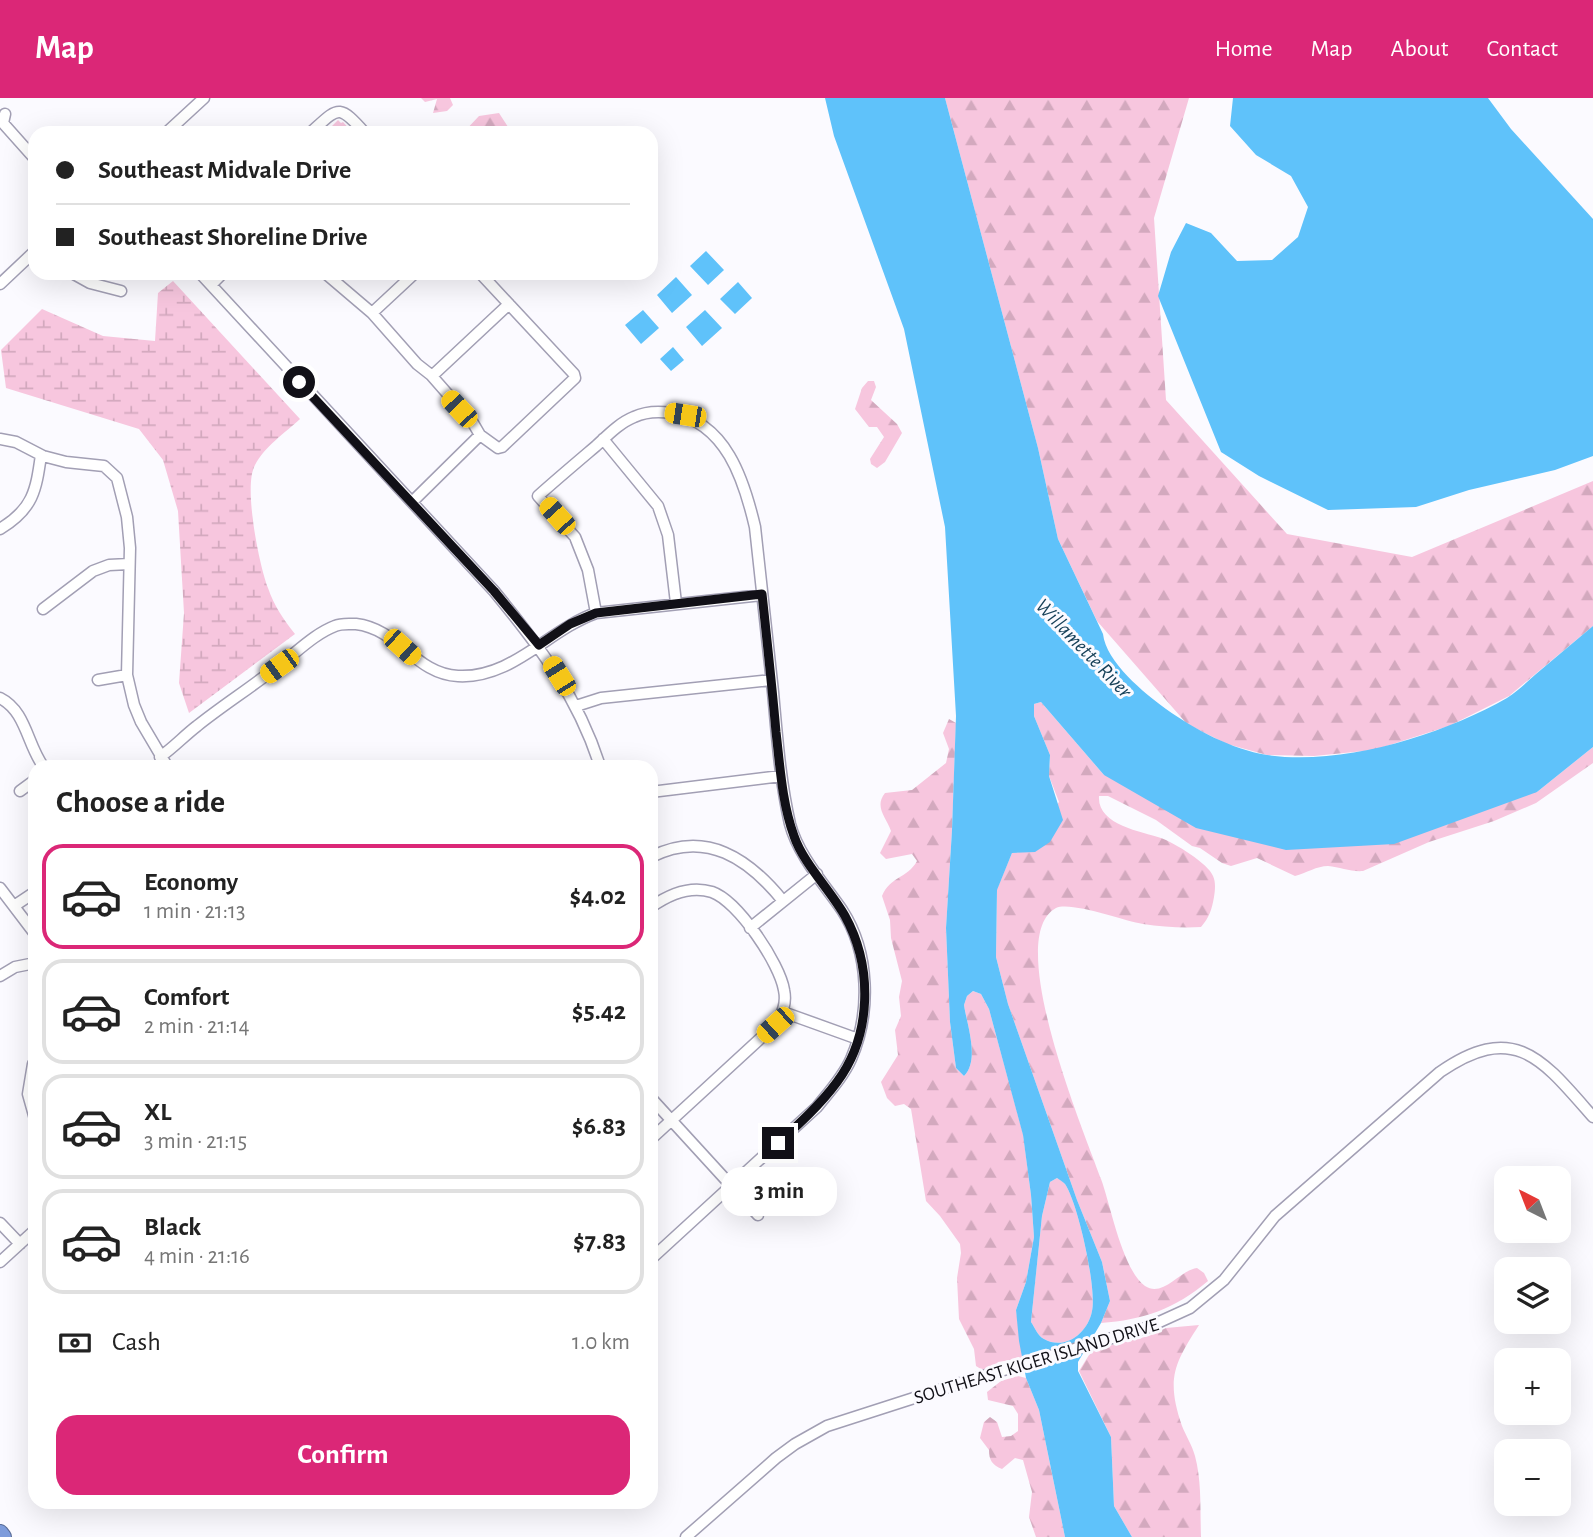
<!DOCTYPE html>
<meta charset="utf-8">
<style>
:root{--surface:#fff;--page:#f6f6f6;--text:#222;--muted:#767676;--line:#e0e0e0;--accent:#db2777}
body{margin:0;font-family:"Alegreya Sans",sans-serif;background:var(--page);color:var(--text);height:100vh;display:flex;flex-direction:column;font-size:26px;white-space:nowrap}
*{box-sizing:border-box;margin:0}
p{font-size:23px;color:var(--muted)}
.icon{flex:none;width:38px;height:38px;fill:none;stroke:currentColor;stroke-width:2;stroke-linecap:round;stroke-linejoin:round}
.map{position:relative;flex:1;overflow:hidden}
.drawer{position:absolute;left:28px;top:662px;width:630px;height:749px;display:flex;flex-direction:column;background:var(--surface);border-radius:21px;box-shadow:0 7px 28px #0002}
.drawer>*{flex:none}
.guide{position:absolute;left:28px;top:28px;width:630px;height:154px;border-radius:21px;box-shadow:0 7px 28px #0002;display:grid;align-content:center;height:154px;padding:0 28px;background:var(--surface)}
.needle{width:46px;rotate:318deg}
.tools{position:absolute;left:1494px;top:1068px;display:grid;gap:14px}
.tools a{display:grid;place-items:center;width:77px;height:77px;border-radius:14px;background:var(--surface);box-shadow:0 7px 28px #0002;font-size:35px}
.end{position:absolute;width:32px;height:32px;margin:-16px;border:9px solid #111017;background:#fff;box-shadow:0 0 0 4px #fff}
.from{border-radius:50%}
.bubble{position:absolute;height:49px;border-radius:21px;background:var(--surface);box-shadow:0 7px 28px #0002;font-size:23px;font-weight:600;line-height:49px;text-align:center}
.car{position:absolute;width:21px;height:42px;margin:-21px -10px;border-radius:9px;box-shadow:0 0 5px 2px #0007;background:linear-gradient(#f5c518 24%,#345 0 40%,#f5c518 0 76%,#345 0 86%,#f5c518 0)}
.guide b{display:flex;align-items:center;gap:24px;height:66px;font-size:26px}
.guide b+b{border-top:2px solid var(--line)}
.guide i{width:18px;height:18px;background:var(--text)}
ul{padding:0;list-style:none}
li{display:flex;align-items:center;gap:21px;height:105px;margin:0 14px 10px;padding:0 14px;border:4px solid var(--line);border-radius:21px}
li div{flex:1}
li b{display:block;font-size:26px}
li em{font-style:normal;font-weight:600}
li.on{border-color:var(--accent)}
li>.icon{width:63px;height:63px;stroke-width:1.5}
h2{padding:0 28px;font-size:32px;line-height:84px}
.pay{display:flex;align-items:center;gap:18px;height:77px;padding:0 28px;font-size:26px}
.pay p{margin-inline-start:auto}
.cta{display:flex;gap:14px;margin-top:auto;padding:14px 28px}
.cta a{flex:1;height:80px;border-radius:21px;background:var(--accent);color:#fff;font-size:28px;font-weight:600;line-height:80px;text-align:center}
header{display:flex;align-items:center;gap:42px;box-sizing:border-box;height:98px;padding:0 35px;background:var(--accent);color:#fff}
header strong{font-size:33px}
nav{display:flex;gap:38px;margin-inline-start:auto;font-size:24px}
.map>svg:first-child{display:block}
.forest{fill:url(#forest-firs)}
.wetland{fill:url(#wetland-marsh)}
.park{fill:url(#park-dots)}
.water{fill:#5fc2fa;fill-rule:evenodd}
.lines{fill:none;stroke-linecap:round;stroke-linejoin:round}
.minor-casing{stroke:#a29fb4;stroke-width:13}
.highway-casing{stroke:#586b96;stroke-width:18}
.minor{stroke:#fff;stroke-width:10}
.highway{stroke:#7e9cdb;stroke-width:16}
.route{stroke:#111017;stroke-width:9}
.labels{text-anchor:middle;stroke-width:6;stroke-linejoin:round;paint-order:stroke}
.street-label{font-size:19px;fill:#111017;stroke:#fbfaff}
.water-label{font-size:21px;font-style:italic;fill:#184159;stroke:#fbfaff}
</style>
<header>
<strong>Map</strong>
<nav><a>Home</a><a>Map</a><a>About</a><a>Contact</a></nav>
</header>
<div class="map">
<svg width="1593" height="1439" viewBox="0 0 1593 1439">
<defs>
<pattern id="forest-firs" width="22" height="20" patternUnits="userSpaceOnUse" patternTransform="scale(1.75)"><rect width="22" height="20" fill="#f7c6de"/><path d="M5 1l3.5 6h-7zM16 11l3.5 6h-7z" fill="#d3a9be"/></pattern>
<pattern id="wetland-marsh" width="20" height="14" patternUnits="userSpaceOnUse" patternTransform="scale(1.75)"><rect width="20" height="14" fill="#f7c6de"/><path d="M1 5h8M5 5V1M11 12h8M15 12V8" fill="none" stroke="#d3a9be"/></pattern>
<pattern id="park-dots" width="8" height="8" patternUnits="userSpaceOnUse" patternTransform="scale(1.75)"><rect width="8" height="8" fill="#f7c6de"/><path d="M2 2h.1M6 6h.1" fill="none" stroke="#d3a9be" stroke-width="1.8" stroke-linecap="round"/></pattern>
</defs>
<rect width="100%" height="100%" fill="#fbfaff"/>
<path class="forest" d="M421,0H450L453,7L447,13L433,15L437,1L425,4Z
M945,0H1189L1154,120L1166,302L1287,436L1412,459L1593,383V528L1509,598L1449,628L1374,652L1314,658L1267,657L1227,646L1187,626L1097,523L1058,441L1038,350Z
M499,15L512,35H496L492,30L485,35H463L479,18Z
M868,283H874L876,289L871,302L897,326L902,335L885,364L877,370L871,366L870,361L884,339L877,329H869L855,311L862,290Z
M1041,604L1104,677L1537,694L1593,649V665L1536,705L1494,723L1429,744L1363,773C1351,774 1340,769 1328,768C1317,768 1306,775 1295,778L1257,760L1231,768L1222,765L1200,750L1192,748L1156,722L1108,698H1099C1097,727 1141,733 1161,740C1173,744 1209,766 1213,778C1216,784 1215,793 1214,799C1212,811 1209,820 1201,829C1183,830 1162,829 1143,826C1124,823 1071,803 1056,810C1002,839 1085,1036 1101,1081C1111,1108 1122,1171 1145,1188C1163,1200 1180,1172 1197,1170L1204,1175L1208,1183C1175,1211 1143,1222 1101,1225L1110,1203L1102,1164L1077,1102L1008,906L996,859L997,791L1012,755L1020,754L1059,704L1049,678L1050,657L1034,618V606Z
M949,621L956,625L952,732L946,830L950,924L956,970L964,978C980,962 967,927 964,907L967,898L973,893L981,896L989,911L1023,1036L1031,1097L1034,1139L1026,1184L1016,1212L1023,1260L998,1264L992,1271L984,1273L976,1268L974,1251L959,1221L957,1180L961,1155L960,1146L940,1118L926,1103L911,1011L904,1006L895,1008L887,1000L881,984L898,957L895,932L901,918L899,899L902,883L891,840L890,822L882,798C890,778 907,781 917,763L912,756L886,761L880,755L891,733C886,719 874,709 885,695L912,692L946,665L949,651L943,635Z
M1057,1080C1060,1081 1063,1084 1065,1086C1078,1105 1097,1191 1092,1213C1088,1235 1065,1253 1044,1241C1038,1238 1035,1230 1031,1224L1042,1118L1050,1084Z
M1199,1227C1174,1266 1166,1281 1182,1328C1186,1338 1192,1347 1195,1358C1202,1384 1200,1413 1201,1439H1132L1114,1408L1111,1339L1079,1273L1089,1257L1096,1251L1149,1238L1166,1230Z
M1018,1278L1026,1280L1039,1312L1065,1439H1036L1029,1419L1032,1394L1023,1362L1015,1360L1002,1371C992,1367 989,1362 989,1352L980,1340L984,1324L990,1319L997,1324L1002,1339L1011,1338L1018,1333V1316L1013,1308L988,1302L987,1294L1001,1283Z"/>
<path class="wetland" d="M173,183L300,321C286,334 264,349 255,367C243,388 259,466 268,490C274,508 284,522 295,536L189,615L179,585L184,515L178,413L163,362L139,331L6,290L1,252L42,211L103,238L155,243L158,195Z"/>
<path class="park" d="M338,22L341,25L343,24L353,35H330L327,33Z"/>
<path class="water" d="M825,0H945L1038,350L1058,441L1103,536C1106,564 1144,595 1166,611C1196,632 1231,651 1267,657C1343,668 1442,637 1507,600C1518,593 1527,584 1536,576C1555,560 1574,544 1593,528V649L1537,694L1394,746L1286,752L1196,730L1104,677L1041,604L1034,606V618L1050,657L1049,678L1063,722L1050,744L1035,754L1012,755L997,792L996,859L1008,906L1077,1102L1102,1164L1110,1203L1101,1225L1078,1264V1273L1111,1339L1114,1408L1132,1439H1065L1039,1312L1026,1280L1019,1243L1016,1212L1026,1184L1034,1139L1031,1097L1023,1037L989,911L981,896L973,893L967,898L964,907C967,927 980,962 964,978L956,970L950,924L946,830L952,732L956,618L945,429L904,231L834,38ZM1057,1080C1060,1082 1063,1084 1065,1086C1078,1105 1097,1191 1092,1213C1088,1235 1065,1253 1044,1241C1038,1238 1035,1230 1031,1224L1042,1118L1050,1084Z
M1233,0H1488L1511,31L1593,121V358L1555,372L1469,392L1416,409L1328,412L1259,378L1221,354L1158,198L1171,154L1186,125L1211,135L1237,163L1272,162L1298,139L1308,109L1291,78L1256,57L1230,28Z
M706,153L724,172L708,187L690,168Z
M676,179L692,197L672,215L657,197Z
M738,184L752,200L735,216L720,201Z
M643,212L659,230L641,246L625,227Z
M705,212L722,230L702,248L686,229Z
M673,249L684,262L671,273L660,261Z"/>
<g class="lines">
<defs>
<path id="minor" d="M5,16L3,25L35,61
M166,35L204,0
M310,35C339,9 338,5 365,35
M72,175L90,185L121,193
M200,175L494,493C540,549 578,599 600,668
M325,175L372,215L417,266L431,277L473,325L480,337L498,350L502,349L575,280L574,276L480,175
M0,186L35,153
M211,187L223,175
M372,215L415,175
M432,278L509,206
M0,341L16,344L43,358L66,364L104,368L117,380L127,419L130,450L127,577L134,607L141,624L167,668
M603,341L658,408L668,437L676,505
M412,404L480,337
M0,431C33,411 36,393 41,357
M43,511L93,473L109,467L129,466
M596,515L588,472L575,439L538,398C557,381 576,365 596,348C607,338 619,325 634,319C647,313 658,313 671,315C726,324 744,382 755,429C761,484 767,539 773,594C777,638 780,682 790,726C798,757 824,786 842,812C870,855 871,915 851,961C843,979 829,994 817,1009L651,1161
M98,582L127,577
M0,600C26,613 27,646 43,668
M576,608L601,600L771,582
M160,659C173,650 184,638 197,628C223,607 252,589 278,568C296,555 314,536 335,528C341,525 349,526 356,526C399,531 415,576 458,578C512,581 548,532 596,515L762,497
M20,693L35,682
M651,694L781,678
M651,759C706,731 749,761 783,803
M0,790L35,836
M14,808L35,794
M651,809C668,797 690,787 712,794C738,803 780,866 784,892C787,906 782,916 775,927L651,1041
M750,830L817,776
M0,878L15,869L35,865
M783,914L858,941
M33,966L28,996L35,1021
M651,1000L758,1117
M0,1125L20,1146
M0,1164L35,1132
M686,1439L776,1360L795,1346L827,1328L973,1281L1146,1230L1190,1210L1224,1182L1275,1118L1440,974C1515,922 1543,962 1593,1019"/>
<path id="highway" d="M0,1435L3,1439"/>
</defs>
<use href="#minor" class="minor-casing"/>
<use href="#highway" class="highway-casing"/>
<use href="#minor" class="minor"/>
<use href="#highway" class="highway"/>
</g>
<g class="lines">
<path class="route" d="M299,284L494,493L539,547L570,526L596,515L762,496C767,542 772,588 776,634C780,668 782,705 794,738C803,765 831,793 845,818C873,869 872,937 837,984C820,1007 799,1026 778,1045"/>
</g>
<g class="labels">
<g class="street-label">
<text transform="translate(1036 1262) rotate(-17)" y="7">SOUTHEAST KIGER ISLAND DRIVE</text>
</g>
<g class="water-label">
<text transform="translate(1084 550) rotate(46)" y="7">Willamette River</text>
</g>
</g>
</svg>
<div class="tools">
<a><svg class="needle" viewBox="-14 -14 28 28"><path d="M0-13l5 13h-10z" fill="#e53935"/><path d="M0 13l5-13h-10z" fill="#767676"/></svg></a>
<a><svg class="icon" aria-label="layers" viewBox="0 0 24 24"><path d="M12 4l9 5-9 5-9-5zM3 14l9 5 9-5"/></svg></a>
<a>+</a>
<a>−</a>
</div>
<i class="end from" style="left:299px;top:284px"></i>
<i class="end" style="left:778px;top:1045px"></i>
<div class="bubble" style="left:721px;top:1069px;width:116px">3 min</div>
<i class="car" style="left:459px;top:311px;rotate:317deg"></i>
<i class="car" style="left:685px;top:317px;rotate:279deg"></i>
<i class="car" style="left:557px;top:418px;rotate:318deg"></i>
<i class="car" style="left:402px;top:549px;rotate:132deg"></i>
<i class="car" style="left:279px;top:568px;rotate:234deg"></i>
<i class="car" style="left:559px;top:578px;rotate:328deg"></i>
<i class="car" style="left:775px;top:927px;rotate:228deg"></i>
<div class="guide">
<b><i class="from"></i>Southeast Midvale Drive</b>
<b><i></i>Southeast Shoreline Drive</b>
</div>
<section class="drawer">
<h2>Choose a ride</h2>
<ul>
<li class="on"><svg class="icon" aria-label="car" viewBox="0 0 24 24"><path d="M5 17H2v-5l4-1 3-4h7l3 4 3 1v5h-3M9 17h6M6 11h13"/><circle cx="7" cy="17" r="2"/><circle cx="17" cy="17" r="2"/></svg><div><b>Economy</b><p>1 min · 21:13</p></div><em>$4.02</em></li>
<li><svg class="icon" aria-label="car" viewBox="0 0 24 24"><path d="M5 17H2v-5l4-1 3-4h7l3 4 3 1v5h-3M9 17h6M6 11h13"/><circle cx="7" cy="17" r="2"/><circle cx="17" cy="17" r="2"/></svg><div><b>Comfort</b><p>2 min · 21:14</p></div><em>$5.42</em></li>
<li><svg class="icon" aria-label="car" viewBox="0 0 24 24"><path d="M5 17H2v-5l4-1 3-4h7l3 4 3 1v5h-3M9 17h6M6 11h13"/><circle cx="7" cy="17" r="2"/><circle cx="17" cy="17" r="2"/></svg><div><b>XL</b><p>3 min · 21:15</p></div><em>$6.83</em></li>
<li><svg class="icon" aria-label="car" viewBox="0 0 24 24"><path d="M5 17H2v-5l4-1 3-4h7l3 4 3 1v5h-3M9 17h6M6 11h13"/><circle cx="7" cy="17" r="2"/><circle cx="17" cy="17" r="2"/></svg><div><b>Black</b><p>4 min · 21:16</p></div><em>$7.83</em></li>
</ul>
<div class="pay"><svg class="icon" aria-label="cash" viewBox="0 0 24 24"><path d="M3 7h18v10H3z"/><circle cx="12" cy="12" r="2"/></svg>Cash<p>1.0 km</p></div>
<div class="cta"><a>Confirm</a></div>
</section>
</div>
